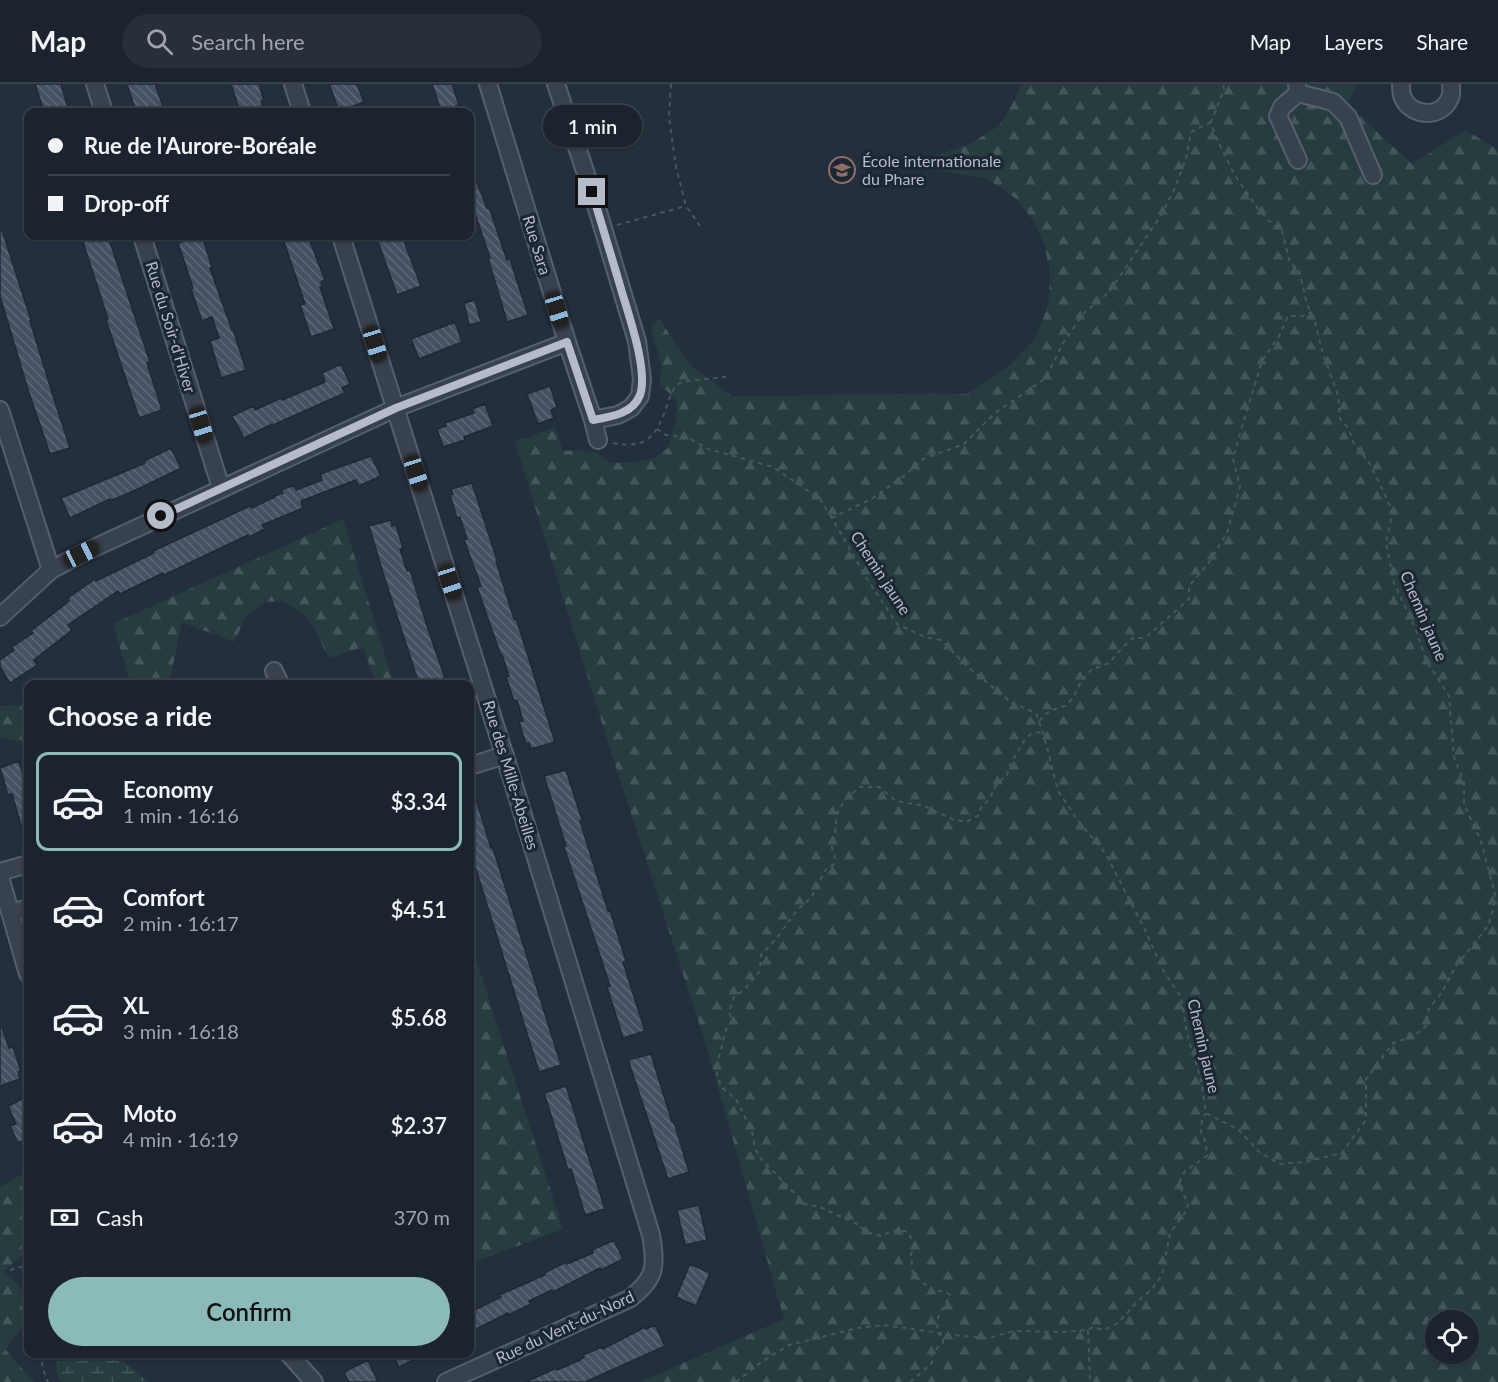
<!DOCTYPE html>
<meta charset="utf-8">
<style>
:root{--surface:#1b232e;--page:#282f3a;--text:#f1f3f6;--muted:#a0a4aa;--line:#39404a;--accent:#8bbbb9}
body{margin:0;font-family:Lato,sans-serif;background:var(--page);color:var(--text);height:100vh;display:flex;flex-direction:column;font-size:22px;white-space:nowrap}
*{box-sizing:border-box;margin:0}
p{font-size:20px;color:var(--muted)}
.icon{flex:none;width:33px;height:33px;fill:none;stroke:currentColor;stroke-width:2;stroke-linecap:round;stroke-linejoin:round}
.map{position:relative;flex:1;overflow:hidden}
.side{position:absolute;left:24px;top:596px;width:450px;height:678px;display:flex;flex-direction:column;background:var(--surface);border-radius:12px;box-shadow:0 2px 4px #0004,0 0 0 2px var(--line)}
.side>*{flex:none}
.top-card{position:absolute;left:24px;top:24px;width:450px;height:132px;border-radius:12px;box-shadow:0 2px 4px #0004,0 0 0 2px var(--line);display:grid;align-content:center;height:132px;padding:0 24px;background:var(--surface)}
.buttons{position:absolute;left:1425px;top:1226px;display:grid;gap:12px}
.buttons a{display:grid;place-items:center;width:54px;height:54px;border-radius:50%;background:var(--surface);box-shadow:0 2px 4px #0004,0 0 0 2px var(--line);font-size:30px}
.end{position:absolute;width:27px;height:27px;margin:-14px;border:8px solid #b4bcc9;background:#111;box-shadow:0 0 0 3px #111}
.from{border-radius:50%}
.bubble{position:absolute;height:42px;border-radius:21px;background:var(--surface);box-shadow:0 2px 4px #0004,0 0 0 2px var(--line);font-size:20px;font-weight:600;line-height:42px;text-align:center}
.car{position:absolute;width:18px;height:36px;margin:-18px -9px;border-radius:8px;box-shadow:0 0 4px 2px #0007;background:linear-gradient(#222 24%,#8ab4d8 0 40%,#222 0 76%,#8ab4d8 0 86%,#222 0)}
.top-card b{display:flex;align-items:center;gap:21px;height:57px;font-size:22px}
.top-card b+b{border-top:2px solid var(--line)}
.top-card i{width:15px;height:15px;background:var(--text)}
ul{padding:0;list-style:none}
li{display:flex;align-items:center;gap:18px;height:99px;margin:0 12px 9px;padding:0 12px;border:3px solid transparent;border-radius:12px}
li div{flex:1}
li b{display:block;font-size:22px}
li em{font-style:normal;font-weight:600}
li.active{border-color:var(--accent)}
li>.icon{width:54px;height:54px;stroke-width:1.5}
h2{padding:0 24px;font-size:27px;line-height:72px}
.pay{display:flex;align-items:center;gap:15px;height:66px;padding:0 24px;font-size:22px}
.pay p{margin-inline-start:auto}
.button{display:flex;gap:12px;margin-top:auto;padding:12px 24px}
.button a{flex:1;height:69px;border-radius:36px;background:var(--accent);color:#111;font-size:24px;font-weight:600;line-height:69px;text-align:center}
header{display:flex;align-items:center;gap:36px;box-sizing:border-box;height:84px;padding:0 30px;background:var(--surface);border-bottom:2px solid var(--line)}
header strong{font-size:28px}
nav{display:flex;gap:33px;margin-inline-start:auto;font-size:21px}
.search{width:420px;height:54px;background:var(--page);display:flex;align-items:center;gap:15px;box-sizing:border-box;padding:0 21px;border-radius:33px;color:var(--muted);font-size:22px}
.map>svg:first-child{display:block}
.forest{fill:url(#forest-firs);fill-rule:evenodd}
.wetland{fill:url(#wetland-marsh)}
.building{fill:url(#building-back-hatch);stroke:#1f2835;stroke-width:1.5}
.lines{fill:none;stroke-linecap:round;stroke-linejoin:round}
.minor-casing{stroke:#565f6c;stroke-width:20}
.path{stroke:#44595c;stroke-width:2;stroke-dasharray:4.5 4.5;stroke-linecap:butt}
.minor{stroke:#38414e;stroke-width:16}
.route{stroke:#b4bcc9;stroke-width:8}
.labels{text-anchor:middle;stroke-width:6;stroke-linejoin:round;paint-order:stroke}
.poi-label{font-size:16px;fill:#b4bcc9;stroke:#1d2633;text-anchor:start}
.street-label{font-size:16px;fill:#b4bcc9;stroke:#1d2633}
</style>
<header>
<strong>Map</strong>
<div class="search"><svg class="icon" aria-label="search" viewBox="0 0 24 24"><circle cx="10" cy="10" r="6"/><path d="M15 15l6 6"/></svg>Search here</div>
<nav><a>Map</a><a>Layers</a><a>Share</a></nav>
</header>
<div class="map">
<svg width="1498" height="1298" viewBox="0 0 1498 1298">
<defs>
<pattern id="forest-firs" width="22" height="20" patternUnits="userSpaceOnUse" patternTransform="scale(1.5)"><rect width="22" height="20" fill="#263c3f"/><path d="M5 1l3.5 6h-7zM16 11l3.5 6h-7z" fill="#435659"/></pattern>
<pattern id="wetland-marsh" width="20" height="14" patternUnits="userSpaceOnUse" patternTransform="scale(1.5)"><rect width="20" height="14" fill="#263c3f"/><path d="M1 5h8M5 5V1M11 12h8M15 12V8" fill="none" stroke="#435659"/></pattern>
<pattern id="building-back-hatch" width="6" height="6" patternUnits="userSpaceOnUse" patternTransform="scale(1.5)"><rect width="6" height="6" fill="#455162"/><path d="M-1 5l2 2M0 0l6 6M5-1l2 2" fill="none" stroke="#5d6877"/></pattern>
</defs>
<rect width="100%" height="100%" fill="#242f3e"/>
<path class="forest" d="M1021,0H1357L1347,20L1412,80L1466,46L1498,66V1298H640L784,1235L705,958L605,649L515,358L555,343L563,367L580,366L596,369L611,379L636,378L654,374L668,364L676,335L677,316L659,300L662,282L650,243L660,234L672,255L692,282L732,312L967,310L1010,281L1033,257L1042,238L1049,217L1050,187L1044,160L1034,138L1018,116L986,94L900,81L940,70L968,61L999,42L1016,14ZM1436,1236H1468V1269H1436Z
M343,435L394,600H376L363,563L329,574L314,544L305,531L283,517L264,518L246,533L234,558L182,538L169,600H131L113,540Z
M28,621V659L0,653V622Z
M470,857L563,1145L470,1180Z
M28,1087V1167L4,1187L28,1212V1237L5,1265L34,1298H0V1103Z"/>
<path class="wetland" d="M60,1269H113L149,1298H61C55,1289 55,1279 60,1269Z"/>
<path class="building" d="M35,0H61L69,28H44Z
M127,0H155L165,28H136Z
M231,0H259L264,17H261L263,22L240,28Z
M329,0H357L364,18L339,27Z
M432,0H452L459,21L441,27Z
M470,81L487,124L489,123L507,176L510,175L528,231L507,238L488,174H490L470,115Z
M0,146H2L31,236L30,237L55,318L70,364L50,370L28,306L0,212Z
M81,152H108L150,278L147,279L162,326L139,334L106,236L108,235Z
M202,152L212,183L210,184L232,246L233,245L246,286L221,294L210,257L219,254L212,233L202,237L191,205L193,204L178,159Z
M282,152H308L325,196L321,198L322,203H320L334,245L311,253L300,221L305,220Z
M376,152H402L421,202L397,211Z
M475,216L481,238L469,241L464,219Z
M455,238L462,258L419,275L411,255Z
M341,280L350,300L342,304L345,309L273,341L272,340L244,354L232,332L253,322L255,326L281,314L282,316L325,298L322,289Z
M550,302L557,323L551,326L554,334L538,340L527,310Z
M485,320L493,342L464,353L465,356L443,363L437,345L446,342L445,339L474,329L472,325Z
M171,364L181,384L138,405L110,417V415L70,434L61,414L145,379L144,377Z
M371,372L381,392L359,402L356,396L301,417L303,424L262,441L265,445L249,453L248,451L164,491L163,489L120,510L118,507L68,541L72,546L34,576L37,581L10,599L0,583V576L14,566L12,563L33,549L31,547L69,517L68,514L95,495L96,497L154,469L153,467L250,422L252,424L275,413L274,412L283,409L281,406L294,401L296,406L322,396L320,390Z
M472,399L497,476L496,477L514,535L516,534L555,658L531,665L529,659L526,660L519,638L523,637L517,616L514,617L506,593L509,592L502,571L501,572L477,503L481,502L464,456L467,455L460,433L457,434L450,411L453,410L451,405Z
M391,436L392,442L396,441L403,464L400,465L407,487L410,486L428,545L447,600H419L383,489L369,442Z
M19,677L28,710V755L25,756L12,710L8,711L0,684Z
M566,686L582,736L580,737L608,827L610,826L626,877L623,878L645,947L623,954L607,903L610,902L564,763L566,762L544,692Z
M470,702H472L491,764H493L561,981L539,988L470,766Z
M0,944H2L9,964L13,963L21,987L18,988L20,995L0,1002Z
M651,970L672,1038H674L689,1088L668,1095L628,976Z
M566,1002L605,1125L585,1131L571,1085L568,1086L544,1009Z
M28,1012V1065L24,1056L18,1059L10,1042L16,1040L8,1022Z
M699,1121L707,1156L685,1161L677,1126Z
M614,1156L623,1175L601,1186L600,1184L553,1208L552,1206L529,1217L531,1220L508,1231V1229L470,1248V1215L475,1226L501,1213L499,1211L545,1191L544,1189L566,1178L567,1180L593,1169L592,1166Z
M690,1180L710,1189L696,1222L676,1213Z
M655,1241L665,1262L585,1298H526L556,1284L557,1286L580,1276L584,1273L583,1271L602,1263L603,1265L645,1243L646,1245Z
M392,1269H428L399,1283Z
M368,1276L378,1298H349L344,1288Z"/>
<g class="lines">
<defs>
<path id="minor" d="M95,0L104,28
M293,0L302,28
M488,0L567,258L593,336L598,356
M556,0L592,108L637,257L642,295L640,312L631,324L618,331L593,336
M1297,0L1298,9L1333,18L1348,33L1373,91
M1401,0C1401,5 1401,10 1403,14C1412,33 1441,35 1450,14C1452,10 1451,4 1451,0
M1298,76L1278,32L1282,23L1298,9
M142,152L221,404
M341,152L512,695L651,1151C657,1183 655,1196 629,1215L446,1298
M0,326L51,486
M0,533L51,486L81,470L396,324L567,258
M274,587L280,600
M470,682L505,671
M0,788L28,780
M0,793L28,890
M11,829L28,824
M288,1269L314,1298"/>
</defs>
<use href="#minor" class="minor-casing"/>
<path class="path" d="M671,0L669,33L676,83L686,122L700,142
M1211,38L1191,48L1186,75L1174,106L1160,133L1109,208L1084,229L1063,259L1046,294L995,329L964,360L923,375L905,391L873,414L832,434L867,495L897,540L925,553L941,556L969,584L1012,619L1036,629L1044,652L1058,707L1079,738L1106,770L1146,848L1163,886L1181,913L1187,950L1201,996L1206,1029L1239,1046L1258,1067L1279,1080L1305,1078L1342,1069L1366,1036V995L1393,959L1414,952L1426,942L1428,926L1442,908L1456,882L1488,842L1493,826L1495,810L1481,757L1464,720V699L1454,673L1449,612L1426,576L1416,546L1394,499L1386,458L1393,428L1370,380L1353,358L1349,345L1340,335L1338,311L1323,270L1315,238L1307,220L1299,186L1290,179L1282,147L1269,137L1258,125L1234,90L1216,53L1211,38L1224,5L1223,0
M617,141L686,122
M657,345L666,351L689,354L708,365L773,383L820,415L832,434
M613,359C649,366 657,350 668,319C670,312 673,303 680,299C685,296 722,294 731,292
M1039,637L1047,629L1055,625L1065,622L1073,614L1081,598L1091,586L1109,579L1123,563L1133,554H1145L1189,515V502L1208,480L1227,449L1240,403L1233,375L1236,363L1262,277L1279,252L1288,232H1303L1311,228
M10,1186L28,1181
M1088,1246L1090,1295L1093,1298
M43,1269L42,1283L48,1298
M736,1298L760,1279L789,1261L858,1244L884,1241L961,1252L989,1254L1013,1247L1062,1248L1088,1246L1093,1243L1104,1246L1118,1239L1138,1217L1152,1205L1162,1191L1170,1149L1187,1126L1188,1118L1182,1109L1180,1096L1185,1087L1207,1072L1206,1059L1201,1048L1202,1036L1206,1029
M910,1298L931,1280L933,1276L931,1270L943,1259V1254L937,1248L938,1234L950,1211L944,1207H934L913,1191L911,1171L914,1160L908,1148C897,1145 891,1147 881,1152L866,1148L859,1141L820,1123L805,1120L763,1077L755,1065L752,1047L736,1015L721,1003L717,989L718,977L727,942L733,937L729,929L734,913L744,906L760,887L761,871L776,855L797,826L811,814L826,785L834,780L835,772L832,764L835,750L837,730L844,717L859,703H879L896,717L925,722L952,735L966,738L978,732L981,724L990,714L996,701L1007,691L1010,681L1025,655L1032,649L1043,648"/>
<use href="#minor" class="minor"/>
</g>
<g class="lines">
<path class="route" d="M161,432L396,324L567,258L593,336C610,333 633,330 640,311C649,285 626,224 619,198C610,168 601,138 592,108"/>
</g>
<defs>
<symbol id="school-ring" viewBox="-11 -11 22 22"><circle r="9.5" fill="#1d2633" stroke="#8d6e63" stroke-width="1.5"/><path d="M0-5L7-2L0 1L-7-2ZM-4 1L0 2.5L4 1V4Q0 6-4 4Z" fill="#8d6e63"/></symbol>
</defs>
<g fill-rule="evenodd">
<use href="#school-ring" x="827" y="71" width="30" height="30"/>
</g>
<g class="labels">
<g class="poi-label">
<text x="862" y="83">École internationale<tspan x="862" dy="18">du Phare</tspan></text>
</g>
<g class="street-label">
<text transform="translate(537 161) rotate(73)" y="6">Rue Sara</text>
<text transform="translate(171 243) rotate(73)" y="6">Rue du Soir-d'Hiver</text>
<text transform="translate(881 489) rotate(57)" y="6">Chemin jaune</text>
<text transform="translate(1424 532) rotate(67)" y="6">Chemin jaune</text>
<text transform="translate(511 691) rotate(73)" y="6">Rue des Mille-Abeilles</text>
<text transform="translate(1204 962) rotate(77)" y="6">Chemin jaune</text>
<text transform="translate(565 1243) rotate(-25)" y="6">Rue du Vent-du-Nord</text>
</g>
</g>
</svg>
<div class="buttons">
<a><svg class="icon" aria-label="locate" viewBox="0 0 24 24"><circle cx="12" cy="12" r="6"/><path d="M12 2v4M12 18v4M2 12h4M18 12h4"/></svg></a>
</div>
<i class="end from" style="left:161px;top:432px"></i>
<i class="end" style="left:592px;top:108px"></i>
<div class="bubble" style="left:543px;top:21px;width:99px">1 min</div>
<i class="car" style="left:557px;top:226px;rotate:163deg"></i>
<i class="car" style="left:375px;top:260px;rotate:163deg"></i>
<i class="car" style="left:201px;top:341px;rotate:163deg"></i>
<i class="car" style="left:416px;top:389px;rotate:162deg"></i>
<i class="car" style="left:81px;top:470px;rotate:65deg"></i>
<i class="car" style="left:450px;top:498px;rotate:162deg"></i>
<div class="top-card">
<b><i class="from"></i>Rue de l'Aurore-Boréale</b>
<b><i></i>Drop-off</b>
</div>
<section class="side">
<h2>Choose a ride</h2>
<ul>
<li class="active"><svg class="icon" aria-label="car" viewBox="0 0 24 24"><path d="M5 17H2v-5l4-1 3-4h7l3 4 3 1v5h-3M9 17h6M6 11h13"/><circle cx="7" cy="17" r="2"/><circle cx="17" cy="17" r="2"/></svg><div><b>Economy</b><p>1 min · 16:16</p></div><em>$3.34</em></li>
<li><svg class="icon" aria-label="car" viewBox="0 0 24 24"><path d="M5 17H2v-5l4-1 3-4h7l3 4 3 1v5h-3M9 17h6M6 11h13"/><circle cx="7" cy="17" r="2"/><circle cx="17" cy="17" r="2"/></svg><div><b>Comfort</b><p>2 min · 16:17</p></div><em>$4.51</em></li>
<li><svg class="icon" aria-label="car" viewBox="0 0 24 24"><path d="M5 17H2v-5l4-1 3-4h7l3 4 3 1v5h-3M9 17h6M6 11h13"/><circle cx="7" cy="17" r="2"/><circle cx="17" cy="17" r="2"/></svg><div><b>XL</b><p>3 min · 16:18</p></div><em>$5.68</em></li>
<li><svg class="icon" aria-label="car" viewBox="0 0 24 24"><path d="M5 17H2v-5l4-1 3-4h7l3 4 3 1v5h-3M9 17h6M6 11h13"/><circle cx="7" cy="17" r="2"/><circle cx="17" cy="17" r="2"/></svg><div><b>Moto</b><p>4 min · 16:19</p></div><em>$2.37</em></li>
</ul>
<div class="pay"><svg class="icon" aria-label="cash" viewBox="0 0 24 24"><path d="M3 7h18v10H3z"/><circle cx="12" cy="12" r="2"/></svg>Cash<p>370 m</p></div>
<div class="button"><a>Confirm</a></div>
</section>
</div>
